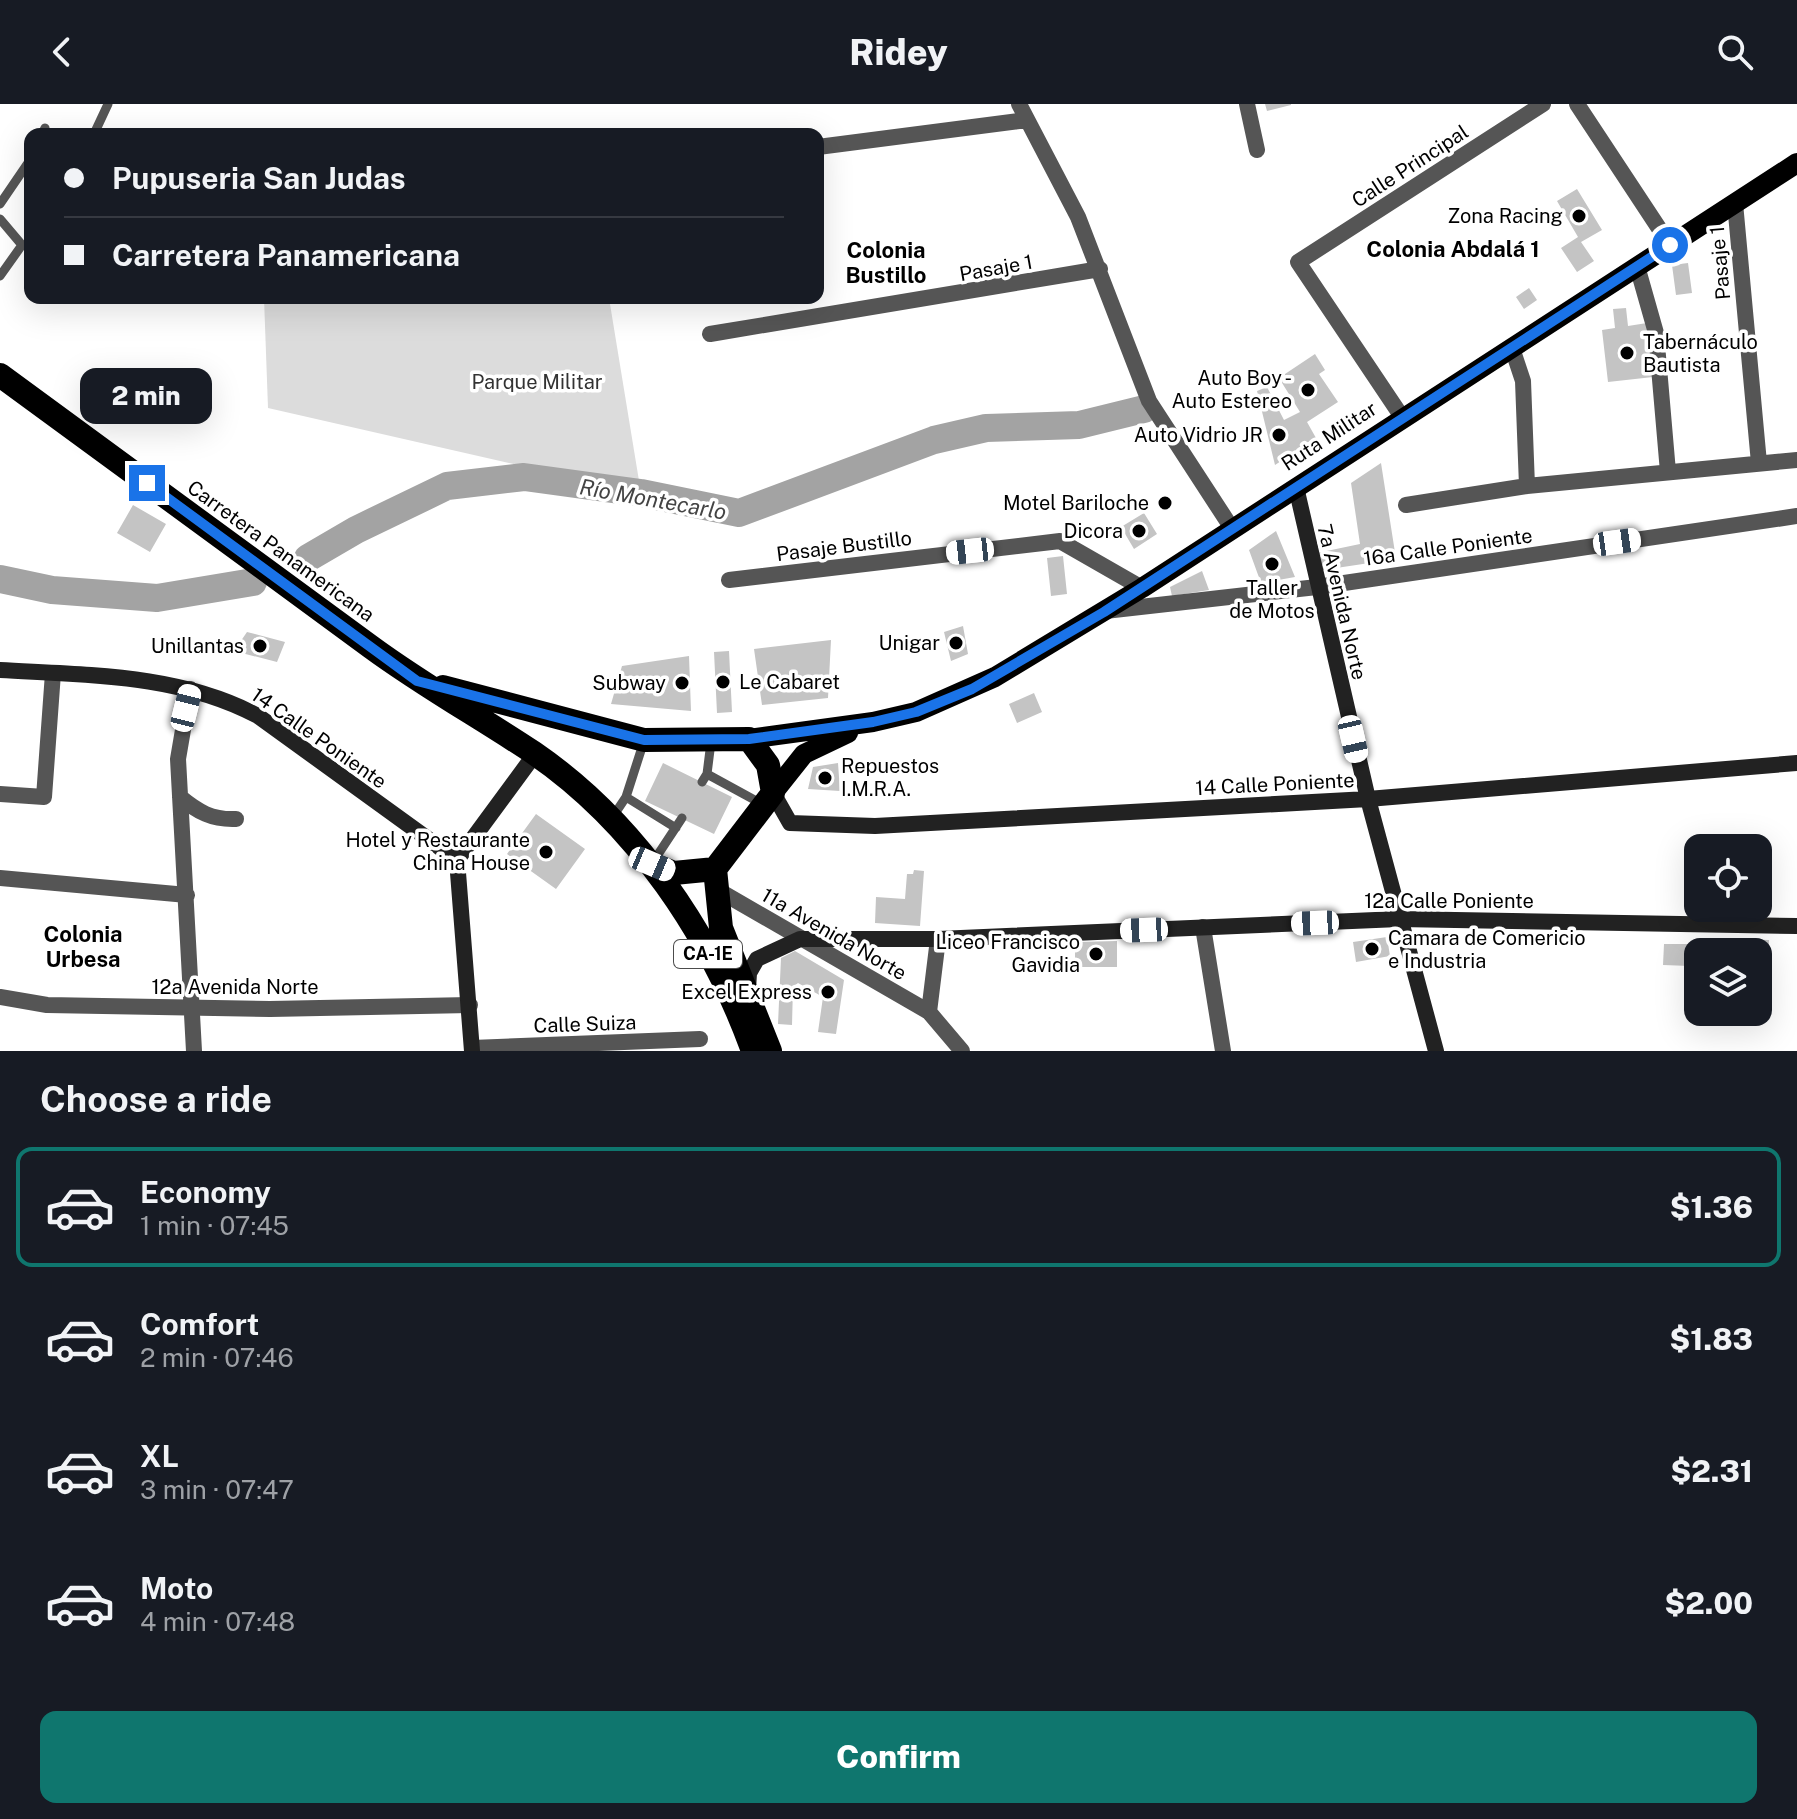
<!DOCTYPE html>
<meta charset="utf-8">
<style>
:root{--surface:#171b24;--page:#20242c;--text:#f1f3f6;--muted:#9ea1a6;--line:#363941;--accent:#0f766e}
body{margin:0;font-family:"Public Sans",sans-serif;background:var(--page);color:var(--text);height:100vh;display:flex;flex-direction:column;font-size:30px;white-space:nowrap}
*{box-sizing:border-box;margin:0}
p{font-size:26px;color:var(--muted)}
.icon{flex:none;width:44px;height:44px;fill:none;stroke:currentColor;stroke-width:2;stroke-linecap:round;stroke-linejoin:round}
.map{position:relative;height:947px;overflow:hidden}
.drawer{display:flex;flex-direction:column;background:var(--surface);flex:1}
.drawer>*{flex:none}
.guide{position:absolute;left:24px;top:24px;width:800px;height:176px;border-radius:16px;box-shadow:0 8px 32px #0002;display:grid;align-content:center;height:176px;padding:0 40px;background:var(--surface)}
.fabs{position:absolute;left:1684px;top:730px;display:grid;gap:16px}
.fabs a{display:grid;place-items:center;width:88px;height:88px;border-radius:16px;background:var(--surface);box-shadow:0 8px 32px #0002;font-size:40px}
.end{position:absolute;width:36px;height:36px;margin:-18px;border:10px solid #1a73e8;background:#fff;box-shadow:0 0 0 4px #fff}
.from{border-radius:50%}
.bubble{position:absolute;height:56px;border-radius:16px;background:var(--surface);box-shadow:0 8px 32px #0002;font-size:26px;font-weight:800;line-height:56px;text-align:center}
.car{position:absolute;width:24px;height:48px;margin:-24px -12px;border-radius:10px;box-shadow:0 0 6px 2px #0007;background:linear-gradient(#fff 24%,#345 0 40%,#fff 0 76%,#345 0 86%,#fff 0)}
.guide b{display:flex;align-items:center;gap:28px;height:76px;font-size:30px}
.guide b+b{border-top:2px solid var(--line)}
.guide i{width:20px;height:20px;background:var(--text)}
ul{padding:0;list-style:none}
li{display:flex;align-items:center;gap:24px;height:120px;margin:0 16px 12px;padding:0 24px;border:4px solid transparent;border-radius:16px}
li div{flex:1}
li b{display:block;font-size:30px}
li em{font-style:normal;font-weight:800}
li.selected{border-color:var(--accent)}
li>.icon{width:72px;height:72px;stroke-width:1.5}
h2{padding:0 40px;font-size:36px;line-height:96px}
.primary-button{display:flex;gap:16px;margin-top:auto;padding:16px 40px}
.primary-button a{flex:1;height:92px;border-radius:16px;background:var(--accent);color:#fff;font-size:32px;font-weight:800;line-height:92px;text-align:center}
header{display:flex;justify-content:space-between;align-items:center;height:104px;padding:0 40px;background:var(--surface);font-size:36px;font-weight:800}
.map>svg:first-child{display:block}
.green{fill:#dcdcdc}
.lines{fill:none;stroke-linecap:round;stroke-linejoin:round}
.river{stroke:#a3a3a3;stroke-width:28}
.building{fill:#c4c4c4}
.lane{stroke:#555;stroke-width:9}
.street{stroke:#555;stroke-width:16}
.secondary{stroke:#222;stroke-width:16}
.primary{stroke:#000;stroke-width:20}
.highway{stroke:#000;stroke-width:24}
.route{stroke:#1a73e8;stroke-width:10}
.poi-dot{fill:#000;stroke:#fff;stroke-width:3}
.labels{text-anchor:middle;stroke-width:7;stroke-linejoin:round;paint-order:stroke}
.shield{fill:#fff;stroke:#4c4c4c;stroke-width:2}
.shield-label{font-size:18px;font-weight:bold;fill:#000}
.street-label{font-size:20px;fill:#000;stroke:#fff}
.poi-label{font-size:20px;fill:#000;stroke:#fff;text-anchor:end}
.park-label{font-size:20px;fill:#333;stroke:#fff}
.neighbourhood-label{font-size:22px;font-weight:bold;fill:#000;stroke:#fff}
.water-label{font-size:22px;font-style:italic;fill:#444;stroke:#fff}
</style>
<header><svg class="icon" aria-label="back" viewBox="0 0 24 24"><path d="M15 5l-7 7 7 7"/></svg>Ridey<svg class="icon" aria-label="search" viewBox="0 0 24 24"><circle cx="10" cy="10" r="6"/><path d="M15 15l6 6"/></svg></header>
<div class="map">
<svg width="1797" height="947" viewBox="0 0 1797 947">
<rect width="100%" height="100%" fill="#fff"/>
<path class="green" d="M264,194H609L641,389L268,304Z"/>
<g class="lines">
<path class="river" d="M308,454L356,426L447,382L524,373L641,389L739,409L934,336L986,324L1079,321L1144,305
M0,475L52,486L157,494L253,478"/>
</g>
<path class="building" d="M1265,0H1291V1L1267,7Z
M1577,85L1602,126L1581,138L1594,157L1577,168L1561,144L1578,133L1557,97Z
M1688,159L1692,189L1676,191L1672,161Z
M1529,184L1537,196L1524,205L1516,193Z
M1626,204L1628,222L1647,219L1653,273L1608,278L1602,226L1615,224L1613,205Z
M1315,250L1325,266L1319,270L1338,298L1307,318L1316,334L1275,361L1257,287L1267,283L1284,316L1300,308L1279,274Z
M1381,359L1396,455L1323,466L1317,449L1360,440L1351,379Z
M133,401L166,420L150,448L117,429Z
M1144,409L1157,430L1134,445L1121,423Z
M1276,427L1295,473L1261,479L1249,446Z
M1063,452L1067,490L1051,492L1047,454Z
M1202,467L1209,486L1172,492L1170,483Z
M963,522L968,550L951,557L944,528Z
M247,528L285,538L277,558L234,547Z
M831,536L828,594L762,601L754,545Z
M729,547L732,608L717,609L714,548Z
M689,552L691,607L611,600L622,562Z
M1034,589L1042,608L1017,619L1009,600Z
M663,659L732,693L714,730L645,697Z
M838,659L840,687L808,685L813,663Z
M536,710L585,745L556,785L507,750Z
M914,766L924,767L920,822L875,819L876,793L905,795L907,770H913Z
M1387,833L1390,852L1356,858L1353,838Z
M1737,835L1769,836L1768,881H1758V848H1737Z
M1117,837V863H1075V838Z
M1664,840H1690V862L1663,861Z
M795,847L844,876L836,930L818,928L823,893L798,879L793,883L792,921L778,920L781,854Z"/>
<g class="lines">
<path class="lane" d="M42,30L45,24
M94,30L108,0
M0,100L30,56
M0,115L22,141L0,172
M707,670L764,701
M702,678L707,670L711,638
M626,693L676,724
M612,714L626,693L644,637
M653,758L682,714"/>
<path class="street" d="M1019,0L1078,113L1149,297L1231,423
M1247,0L1257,46
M1577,0L1670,141
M818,43L1027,16
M1735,99L1759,359
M1637,162L1656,229L1668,368
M710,230L1100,165
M1512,244L1523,277L1527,382
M1402,313L1298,158L1543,0
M1406,401L1527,382L1797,356
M729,476L1060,437L1142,484
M1105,507L1317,483L1797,412
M190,585L178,655L194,947
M0,690L44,693L53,569
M180,693C198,708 212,716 236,715
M0,774L187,791
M716,785L929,908L962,947
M1203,823L1223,947
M0,893L47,901L270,905L470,901
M929,908L938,835
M472,944L700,935"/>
<path class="secondary" d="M1296,383L1368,695L1436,947
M0,566C87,571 180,570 258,612L457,756
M773,689L790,719L875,722L1368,695L1797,659
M457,756L472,947
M457,756L535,650
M748,886L749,869L757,855L800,835H938L1399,815L1797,822"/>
<path class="primary" d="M749,635L873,618L916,608L995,573L1142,484L1797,59
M773,689L804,650L848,629"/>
<path class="highway" d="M0,271C124,362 248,452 371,543C424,582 480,613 534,649C636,719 711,831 753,947
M443,583L644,636L749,635L768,661L773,689L715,765L721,824L770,947
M652,760L674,769L715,765"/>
</g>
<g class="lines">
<path class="route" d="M147,379L417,577L644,636L749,635L873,618L916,608L972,585L1104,508L1670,141"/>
</g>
<g class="poi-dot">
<circle cx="1579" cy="112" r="8"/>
<circle cx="1627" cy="249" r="8"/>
<circle cx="1308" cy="286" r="8"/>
<circle cx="1279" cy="331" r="8"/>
<circle cx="1165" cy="399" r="8"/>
<circle cx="1139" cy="427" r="8"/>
<circle cx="1272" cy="460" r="8"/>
<circle cx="956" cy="539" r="8"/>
<circle cx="260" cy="542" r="8"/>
<circle cx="723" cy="578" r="8"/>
<circle cx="682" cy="579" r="8"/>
<circle cx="825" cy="674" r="8"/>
<circle cx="546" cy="748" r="8"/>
<circle cx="1372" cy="845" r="8"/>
<circle cx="1096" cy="850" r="8"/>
<circle cx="828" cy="888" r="8"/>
</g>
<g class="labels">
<rect class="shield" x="674" y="836" width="68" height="28" rx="6"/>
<g class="shield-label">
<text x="708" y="856">CA-1E</text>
</g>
<g class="street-label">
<text transform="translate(1410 62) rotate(-33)" y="7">Calle Principal</text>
<text transform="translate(1720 159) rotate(-95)" y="7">Pasaje 1</text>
<text transform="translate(996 164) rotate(-10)" y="7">Pasaje 1</text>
<text transform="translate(1329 332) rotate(-33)" y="7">Ruta Militar</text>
<text transform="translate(844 442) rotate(-7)" y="7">Pasaje Bustillo</text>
<text transform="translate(1448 443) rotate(-8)" y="7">16a Calle Poniente</text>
<text transform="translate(281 447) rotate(36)" y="7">Carretera Panamericana</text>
<text transform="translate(1342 498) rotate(77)" y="7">7a Avenida Norte</text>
<text transform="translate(319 634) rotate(35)" y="7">14 Calle Poniente</text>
<text transform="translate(1275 680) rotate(-3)" y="7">14 Calle Poniente</text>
<text x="1449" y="804">12a Calle Poniente</text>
<text transform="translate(834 830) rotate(30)" y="7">11a Avenida Norte</text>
<text x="235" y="890">12a Avenida Norte</text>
<text transform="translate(585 920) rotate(-2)" y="7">Calle Suiza</text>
</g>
<g class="poi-label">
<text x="1563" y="119">Zona Racing</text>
<text x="1643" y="245" text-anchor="start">Tabernáculo<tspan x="1643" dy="23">Bautista</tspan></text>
<text x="1292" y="281">Auto Boy -<tspan x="1292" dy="23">Auto Estereo</tspan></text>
<text x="1263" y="338">Auto Vidrio JR</text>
<text x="1149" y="406">Motel Bariloche</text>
<text x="1123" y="434">Dicora</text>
<text x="1272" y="491" text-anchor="middle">Taller<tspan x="1272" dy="23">de Motos</tspan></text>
<text x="940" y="546">Unigar</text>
<text x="244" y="549">Unillantas</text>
<text x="739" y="585" text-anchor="start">Le Cabaret</text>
<text x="666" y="586">Subway</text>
<text x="841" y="669" text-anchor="start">Repuestos<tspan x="841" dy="23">I.M.R.A.</tspan></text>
<text x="530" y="743">Hotel y Restaurante<tspan x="530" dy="23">China House</tspan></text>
<text x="1388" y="841" text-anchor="start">Camara de Comericio<tspan x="1388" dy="23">e Industria</tspan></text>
<text x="1080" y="845">Liceo Francisco<tspan x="1080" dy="23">Gavidia</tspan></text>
<text x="812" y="895">Excel Express</text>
</g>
<g class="park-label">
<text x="537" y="285">Parque Militar</text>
</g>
<g class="neighbourhood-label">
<text x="1453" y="153">Colonia Abdalá 1</text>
<text x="886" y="154">Colonia<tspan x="886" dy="25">Bustillo</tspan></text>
<text x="83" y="838">Colonia<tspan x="83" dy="25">Urbesa</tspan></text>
</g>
<g class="water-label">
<text transform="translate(653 395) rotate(10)" y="8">Río Montecarlo</text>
</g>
</g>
</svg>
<div class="fabs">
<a><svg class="icon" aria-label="locate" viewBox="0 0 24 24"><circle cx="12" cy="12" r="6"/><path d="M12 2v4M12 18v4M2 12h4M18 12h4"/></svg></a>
<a><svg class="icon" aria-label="layers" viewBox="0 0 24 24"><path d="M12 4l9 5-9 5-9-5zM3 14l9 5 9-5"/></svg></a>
</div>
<i class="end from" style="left:1670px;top:141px"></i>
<i class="end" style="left:147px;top:379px"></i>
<div class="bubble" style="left:80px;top:264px;width:132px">2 min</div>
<i class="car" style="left:1617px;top:438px;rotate:82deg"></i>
<i class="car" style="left:970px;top:447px;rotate:264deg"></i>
<i class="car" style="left:186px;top:604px;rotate:14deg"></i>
<i class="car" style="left:1353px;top:635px;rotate:167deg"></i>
<i class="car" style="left:652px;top:760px;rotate:113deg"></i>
<i class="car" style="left:1315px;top:819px;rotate:268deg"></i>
<i class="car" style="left:1144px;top:826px;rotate:268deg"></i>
<div class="guide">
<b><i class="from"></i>Pupuseria San Judas</b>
<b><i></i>Carretera Panamericana</b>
</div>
</div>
<section class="drawer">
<h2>Choose a ride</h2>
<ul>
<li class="selected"><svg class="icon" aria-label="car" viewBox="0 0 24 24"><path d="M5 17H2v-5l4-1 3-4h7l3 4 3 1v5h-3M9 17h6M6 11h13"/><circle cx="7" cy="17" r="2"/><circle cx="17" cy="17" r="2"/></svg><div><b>Economy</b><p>1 min · 07:45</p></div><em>$1.36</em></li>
<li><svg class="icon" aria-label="car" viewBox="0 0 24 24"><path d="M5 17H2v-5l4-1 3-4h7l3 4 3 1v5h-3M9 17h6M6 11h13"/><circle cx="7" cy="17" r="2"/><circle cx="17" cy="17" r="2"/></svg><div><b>Comfort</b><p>2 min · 07:46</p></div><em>$1.83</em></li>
<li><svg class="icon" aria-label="car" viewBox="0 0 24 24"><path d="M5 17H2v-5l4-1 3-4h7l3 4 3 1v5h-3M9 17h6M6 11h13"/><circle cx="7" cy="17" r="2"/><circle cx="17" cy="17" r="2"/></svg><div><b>XL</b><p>3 min · 07:47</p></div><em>$2.31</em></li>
<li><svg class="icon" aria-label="car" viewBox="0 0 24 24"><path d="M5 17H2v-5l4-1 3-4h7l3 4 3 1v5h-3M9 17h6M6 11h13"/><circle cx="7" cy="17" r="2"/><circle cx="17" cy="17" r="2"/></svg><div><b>Moto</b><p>4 min · 07:48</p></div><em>$2.00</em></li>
</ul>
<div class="primary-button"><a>Confirm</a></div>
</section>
